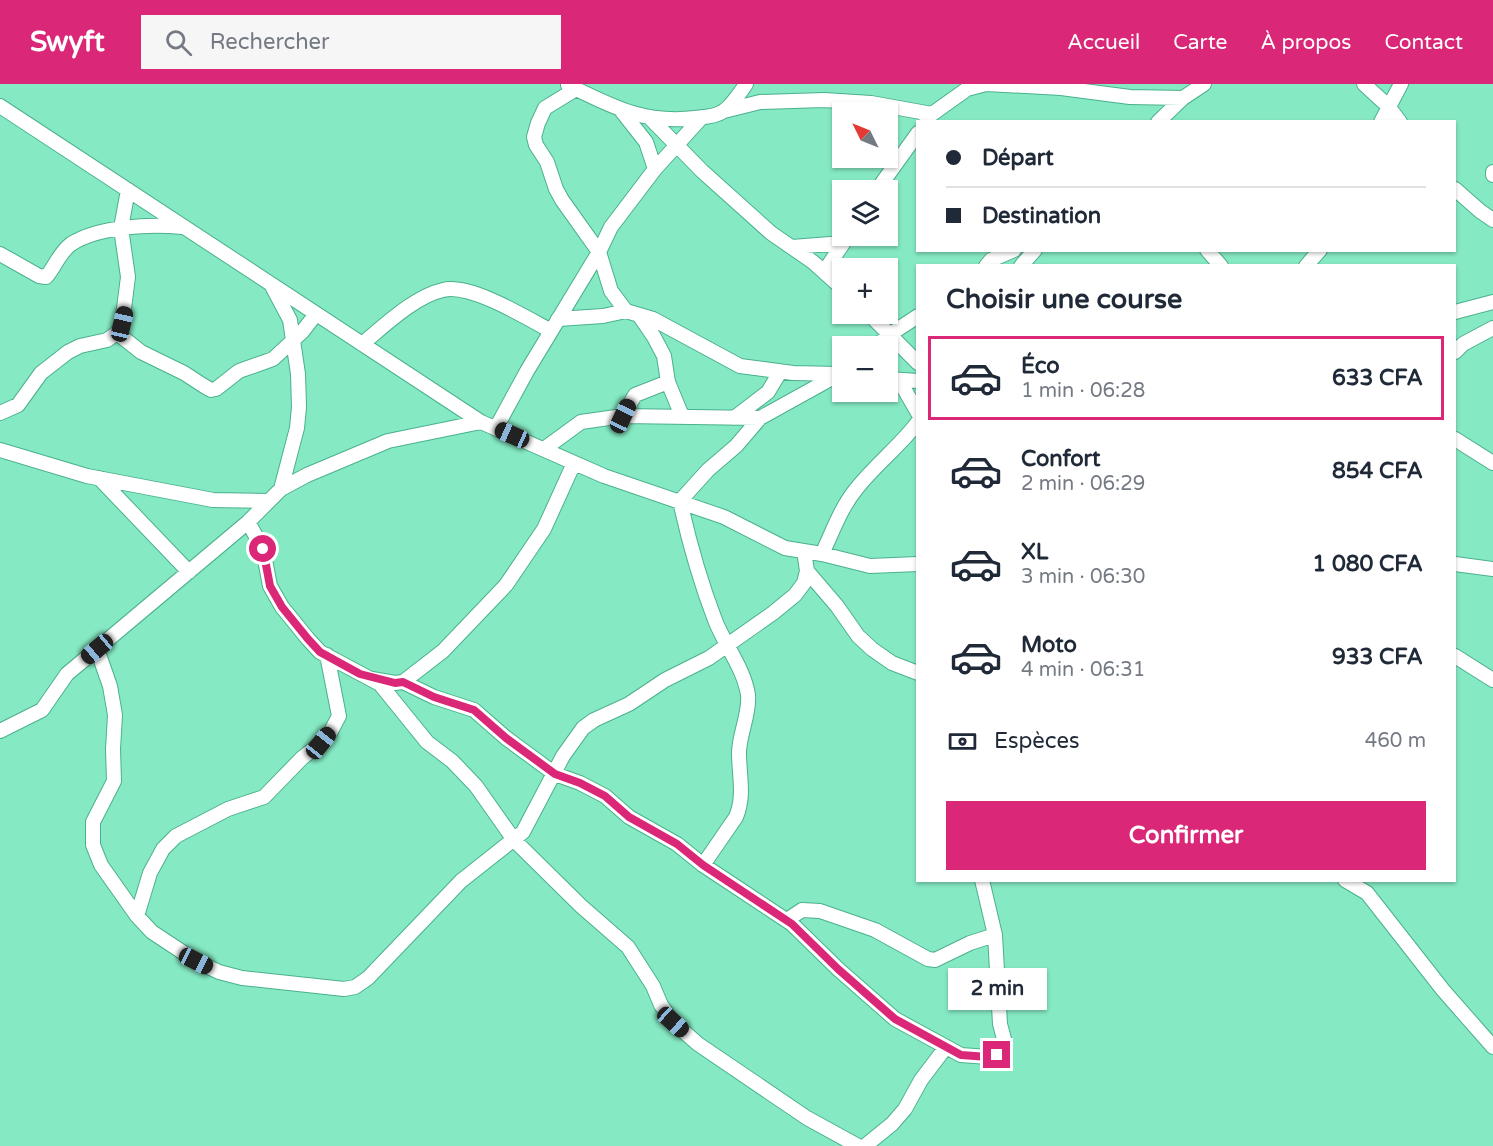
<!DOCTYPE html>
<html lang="fr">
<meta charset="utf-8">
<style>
:root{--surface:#fff;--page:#f6f6f7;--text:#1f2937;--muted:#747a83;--line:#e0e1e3;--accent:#db2777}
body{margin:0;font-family:"Varela Round",sans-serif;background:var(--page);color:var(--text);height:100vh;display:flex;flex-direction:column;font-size:22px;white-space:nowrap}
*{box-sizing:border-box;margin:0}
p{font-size:20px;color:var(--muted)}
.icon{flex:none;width:33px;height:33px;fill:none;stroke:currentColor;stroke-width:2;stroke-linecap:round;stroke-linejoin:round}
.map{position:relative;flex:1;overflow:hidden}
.sheet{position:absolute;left:916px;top:180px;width:540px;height:618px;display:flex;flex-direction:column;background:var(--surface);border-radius:0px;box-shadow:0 2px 4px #0004}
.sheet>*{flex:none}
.hud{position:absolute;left:916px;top:36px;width:540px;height:132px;border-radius:0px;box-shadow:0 2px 4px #0004;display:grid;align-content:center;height:132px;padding:0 30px;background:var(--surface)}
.needle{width:39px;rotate:313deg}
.tools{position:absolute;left:832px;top:18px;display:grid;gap:12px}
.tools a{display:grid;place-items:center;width:66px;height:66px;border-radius:0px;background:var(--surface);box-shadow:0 2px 4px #0004;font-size:30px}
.end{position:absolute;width:27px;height:27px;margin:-14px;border:8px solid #db2777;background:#fff;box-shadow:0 0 0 3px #fff}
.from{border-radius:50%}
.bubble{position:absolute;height:42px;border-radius:0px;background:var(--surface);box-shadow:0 2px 4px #0004;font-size:20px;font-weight:700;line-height:42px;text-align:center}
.car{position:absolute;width:18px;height:36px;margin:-18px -9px;border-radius:8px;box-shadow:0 0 4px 2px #0007;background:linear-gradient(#222 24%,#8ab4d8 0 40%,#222 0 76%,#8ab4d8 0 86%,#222 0)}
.hud b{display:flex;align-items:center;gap:21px;height:57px;font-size:22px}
.hud b+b{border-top:2px solid var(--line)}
.hud i{width:15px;height:15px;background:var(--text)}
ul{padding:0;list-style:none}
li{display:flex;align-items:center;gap:18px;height:84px;margin:0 12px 9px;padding:0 18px;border:3px solid transparent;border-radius:0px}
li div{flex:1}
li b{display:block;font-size:22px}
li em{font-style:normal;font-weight:700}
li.on{border-color:var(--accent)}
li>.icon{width:54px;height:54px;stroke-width:1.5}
h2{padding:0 30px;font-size:27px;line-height:72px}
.pay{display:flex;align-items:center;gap:15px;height:66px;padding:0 30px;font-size:22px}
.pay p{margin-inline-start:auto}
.action{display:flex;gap:12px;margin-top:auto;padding:12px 30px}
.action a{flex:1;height:69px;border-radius:0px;background:var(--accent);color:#fff;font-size:24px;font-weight:700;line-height:69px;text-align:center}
header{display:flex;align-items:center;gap:36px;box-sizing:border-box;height:84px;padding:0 30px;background:var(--accent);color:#fff}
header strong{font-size:28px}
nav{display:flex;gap:33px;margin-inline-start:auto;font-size:21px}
.search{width:420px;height:54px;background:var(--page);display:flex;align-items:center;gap:15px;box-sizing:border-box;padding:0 21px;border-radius:0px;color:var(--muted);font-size:22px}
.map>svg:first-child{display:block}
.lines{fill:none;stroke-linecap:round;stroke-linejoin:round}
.minor-casing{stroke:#4bb18d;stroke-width:16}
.minor{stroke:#fff;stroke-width:14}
.route{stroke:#db2777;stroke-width:8}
</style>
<header>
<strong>Swyft</strong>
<div class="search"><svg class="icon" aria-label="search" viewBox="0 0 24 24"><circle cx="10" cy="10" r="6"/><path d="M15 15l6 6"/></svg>Rechercher</div>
<nav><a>Accueil</a><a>Carte</a><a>À propos</a><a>Contact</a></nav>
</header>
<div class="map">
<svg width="1493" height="1062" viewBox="0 0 1493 1062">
<rect width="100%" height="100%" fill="#85e9c3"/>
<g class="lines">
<defs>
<path id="minor" d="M1364,0L1388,22L1400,38
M568,1C613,23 644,40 695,34C704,33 714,33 722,28C731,23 740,9 746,0
M576,5L545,24L538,39L534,53L536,61L547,78L556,105L562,116L599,168L611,207L626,227
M0,22L481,338L604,392L724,433L785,464L822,470L870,482L918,480
M620,25L646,58L655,85
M724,27L760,18L824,16L871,19L932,30
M651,35L702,87L771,149L813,178L843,205
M926,38L932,30L967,5L986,0L1061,4L1130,13L1183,14
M1158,38L1183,14L1204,0
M1381,38L1401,0
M1493,88V91
M1455,105L1480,127L1493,136
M877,106L918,49
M792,163L843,159
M1207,166L1221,182
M0,170L39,192L46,193C55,183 59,169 71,160C99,142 150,140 182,143
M986,182L991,176L1014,166
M1021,182L1035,166
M1306,182L1320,166
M824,188L846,155
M273,204L290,236L298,290L299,323L297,344L281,405
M1455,228L1493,218
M869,230L918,279
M639,231L654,253L664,272L668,298L682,332
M558,235L603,232L626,227L653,235L740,282L793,289L838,290
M117,249L141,268L184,289L204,302L211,306L216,305L239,287L273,275L302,248L316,230
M362,260C384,242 415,212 443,206C470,199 527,234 551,247
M876,262L889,251L918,232
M1455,268L1463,260L1493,244
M888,295L918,297
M899,296L918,329
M0,329L18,321L41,289L68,268L80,262L107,256L117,249L122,240L128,193L121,144L128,106
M623,332L635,311L668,298
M734,334L768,308L780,288
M496,344L527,287L599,168L611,143L655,85L702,33
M1455,355L1493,379
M544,365L581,338L623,332L760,334
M0,366L87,392L213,416L269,417
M99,394L189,488
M248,438L263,465L270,502L282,523L308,555L320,568L380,600L427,658L452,677L476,702L514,756L581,822L628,863L653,902L661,921L673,938L698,960L807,1034L858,1062
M822,470C833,447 841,423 857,404C876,380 900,362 918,338
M1455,480L1493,485
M807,487L837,522L858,552L872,565L892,579L918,589
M97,565L110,602L115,631L113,665L114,697L93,738V761L101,781L137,832L152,848L196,877L219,888L242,894L344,905L355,903L368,894L461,797L523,748L563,672L583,644L594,636L629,620L665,596L709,574L773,529L795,511L804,499L807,487L804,467
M1455,572L1493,596
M372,595L395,599L403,598L443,567L506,501L544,445L574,379
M403,598L434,613L474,626L506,654L555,690L580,699L605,712L629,733L677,760L703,781L792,840L838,885L895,935L961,971L988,973L997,971L1004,955L1000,940L995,851L982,796
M0,647L42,626L67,590L248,438L281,405L307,391L388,357L481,338
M703,781L736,733C745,712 739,691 739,669C739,650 750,630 748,611C744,584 724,560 715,536C700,497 689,458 680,417L708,386L736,362L760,334L843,288
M1345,796L1367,809L1443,906L1493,963
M137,832L150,789L163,765L176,752L228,725L264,713L302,674L321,659L331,647L339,632L327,571
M787,836L802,826L820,827L875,846L928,875L935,876L970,859L995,851
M865,1062L892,1040L905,1025L921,996L946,963"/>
</defs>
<use href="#minor" class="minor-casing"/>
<use href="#minor" class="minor"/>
</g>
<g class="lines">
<path class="route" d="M263,465L270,502L282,523L308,555L320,568L360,590L395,599L403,598L434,613L474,626L506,654L555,690L580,699L605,712L629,733L677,760L703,781L792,840L838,885L895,935L961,971L988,973L997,971"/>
</g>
</svg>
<div class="tools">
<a><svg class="needle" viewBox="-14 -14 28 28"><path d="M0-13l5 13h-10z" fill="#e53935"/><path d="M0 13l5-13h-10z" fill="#747a83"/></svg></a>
<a><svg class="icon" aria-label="layers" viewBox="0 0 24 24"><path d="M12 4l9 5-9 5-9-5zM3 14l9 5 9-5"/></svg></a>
<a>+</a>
<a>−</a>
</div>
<i class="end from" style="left:263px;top:465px"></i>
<i class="end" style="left:997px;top:971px"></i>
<div class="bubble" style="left:948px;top:884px;width:99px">2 min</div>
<i class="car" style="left:122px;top:240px;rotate:13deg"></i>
<i class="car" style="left:623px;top:332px;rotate:25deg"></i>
<i class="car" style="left:512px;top:351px;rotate:294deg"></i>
<i class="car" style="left:97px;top:565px;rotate:230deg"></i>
<i class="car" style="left:321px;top:659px;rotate:39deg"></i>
<i class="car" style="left:196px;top:877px;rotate:117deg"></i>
<i class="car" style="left:673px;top:938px;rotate:132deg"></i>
<div class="hud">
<b><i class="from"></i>Départ</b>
<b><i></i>Destination</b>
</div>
<section class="sheet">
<h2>Choisir une course</h2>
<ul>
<li class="on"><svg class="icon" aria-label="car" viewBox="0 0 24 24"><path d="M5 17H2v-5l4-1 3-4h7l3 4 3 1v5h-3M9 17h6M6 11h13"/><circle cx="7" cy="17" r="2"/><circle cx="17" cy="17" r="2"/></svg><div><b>Éco</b><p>1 min · 06:28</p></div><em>633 CFA</em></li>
<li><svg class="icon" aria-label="car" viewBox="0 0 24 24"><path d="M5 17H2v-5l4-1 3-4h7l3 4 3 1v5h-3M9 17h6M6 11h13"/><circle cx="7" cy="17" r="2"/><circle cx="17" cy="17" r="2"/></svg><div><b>Confort</b><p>2 min · 06:29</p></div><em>854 CFA</em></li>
<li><svg class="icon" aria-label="car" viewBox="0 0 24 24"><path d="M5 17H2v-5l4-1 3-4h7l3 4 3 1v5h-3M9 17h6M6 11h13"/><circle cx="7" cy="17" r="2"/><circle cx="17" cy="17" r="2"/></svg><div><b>XL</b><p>3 min · 06:30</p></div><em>1 080 CFA</em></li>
<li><svg class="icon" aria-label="car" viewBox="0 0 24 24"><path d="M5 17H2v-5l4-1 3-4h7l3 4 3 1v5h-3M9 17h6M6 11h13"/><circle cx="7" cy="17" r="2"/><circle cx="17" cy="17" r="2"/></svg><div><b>Moto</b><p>4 min · 06:31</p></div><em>933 CFA</em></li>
</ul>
<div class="pay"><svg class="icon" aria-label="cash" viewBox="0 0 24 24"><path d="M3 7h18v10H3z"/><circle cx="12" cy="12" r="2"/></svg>Espèces<p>460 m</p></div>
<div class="action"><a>Confirmer</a></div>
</section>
</div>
